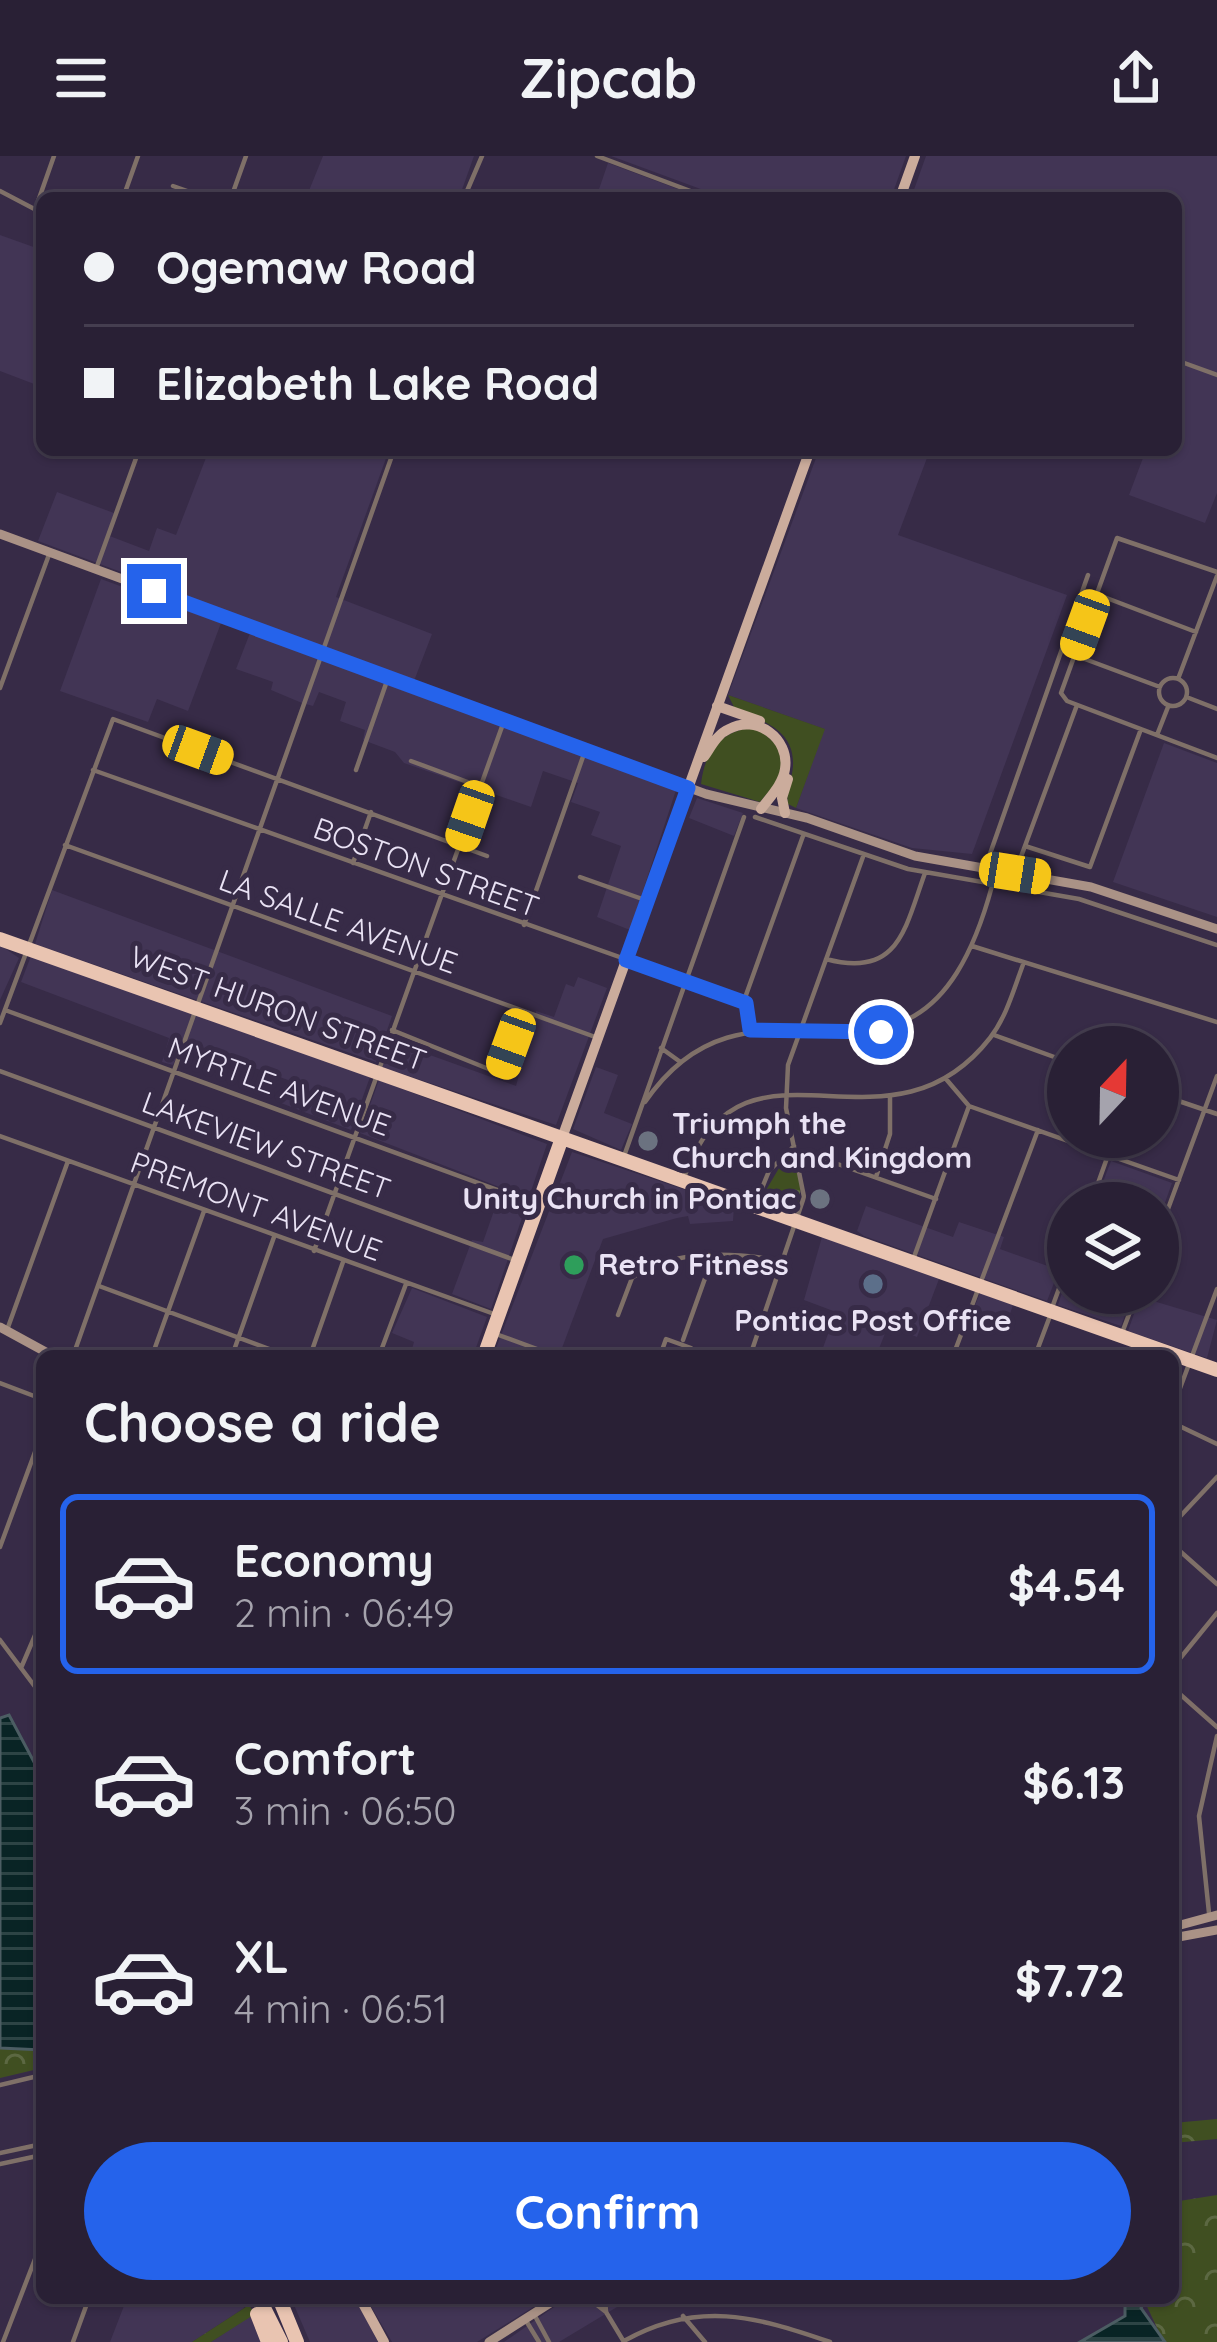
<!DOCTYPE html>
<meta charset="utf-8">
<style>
:root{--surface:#292035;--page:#31283d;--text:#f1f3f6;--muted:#a5a3ad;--line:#453e50;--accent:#2563eb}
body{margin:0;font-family:Quicksand,sans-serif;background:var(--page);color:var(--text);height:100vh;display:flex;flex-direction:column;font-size:45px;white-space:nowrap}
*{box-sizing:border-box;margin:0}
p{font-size:39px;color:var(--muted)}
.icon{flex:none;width:66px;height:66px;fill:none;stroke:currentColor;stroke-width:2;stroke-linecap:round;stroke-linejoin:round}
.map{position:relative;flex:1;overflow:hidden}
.panel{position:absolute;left:36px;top:1194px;width:1143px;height:954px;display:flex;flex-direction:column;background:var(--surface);border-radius:18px;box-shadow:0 3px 9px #0004,0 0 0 3px var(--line)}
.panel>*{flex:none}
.guide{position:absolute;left:36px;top:36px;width:1146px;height:264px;border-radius:18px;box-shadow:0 3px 9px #0004,0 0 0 3px var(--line);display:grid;align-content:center;height:264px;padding:0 48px;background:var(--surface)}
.needle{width:78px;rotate:22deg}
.tools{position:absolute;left:1047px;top:870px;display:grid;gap:24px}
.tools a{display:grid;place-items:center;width:132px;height:132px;border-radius:50%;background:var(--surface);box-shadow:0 3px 9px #0004,0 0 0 3px var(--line);font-size:60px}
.end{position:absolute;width:54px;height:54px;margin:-27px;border:15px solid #2563eb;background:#fff;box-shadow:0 0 0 6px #fff}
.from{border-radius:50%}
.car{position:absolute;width:36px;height:72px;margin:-36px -18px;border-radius:15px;box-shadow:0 0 9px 3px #0007;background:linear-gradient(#f5c518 24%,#345 0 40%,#f5c518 0 76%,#345 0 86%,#f5c518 0)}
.guide b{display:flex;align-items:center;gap:42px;height:114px;font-size:45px}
.guide b+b{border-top:3px solid var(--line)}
.guide i{width:30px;height:30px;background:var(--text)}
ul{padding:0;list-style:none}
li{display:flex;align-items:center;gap:36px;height:180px;margin:0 24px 18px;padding:0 24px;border:6px solid transparent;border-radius:18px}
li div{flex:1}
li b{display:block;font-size:45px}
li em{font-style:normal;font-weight:700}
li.active{border-color:var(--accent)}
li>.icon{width:108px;height:108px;stroke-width:1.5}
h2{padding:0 48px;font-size:54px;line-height:144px}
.button{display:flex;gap:24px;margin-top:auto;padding:24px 48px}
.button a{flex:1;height:138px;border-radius:72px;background:var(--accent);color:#fff;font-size:48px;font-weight:700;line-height:138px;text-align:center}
header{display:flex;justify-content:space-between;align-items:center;height:156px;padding:0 48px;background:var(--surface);font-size:54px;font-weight:700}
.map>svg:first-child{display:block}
.built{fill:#423555}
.grass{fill:#404f21}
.park{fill:url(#park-crowns)}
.water{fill:url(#water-rules);stroke:#4c5d63;stroke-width:3}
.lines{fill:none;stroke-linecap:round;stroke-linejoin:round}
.street{stroke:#7f7068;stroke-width:4.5}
.secondary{stroke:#aa9286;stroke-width:9}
.primary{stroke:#cbac9c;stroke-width:10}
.highway{stroke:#e9c4b1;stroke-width:14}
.route{stroke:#2563eb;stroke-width:15}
.worship-dot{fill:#6b7280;stroke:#372b47;stroke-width:4.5}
.leisure-dot{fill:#2e9e5b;stroke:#372b47;stroke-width:4.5}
.service-dot{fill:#5c6f8a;stroke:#372b47;stroke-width:4.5}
.labels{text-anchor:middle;stroke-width:10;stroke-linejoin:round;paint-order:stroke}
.street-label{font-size:30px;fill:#e9e2f4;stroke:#372b47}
.poi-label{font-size:30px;font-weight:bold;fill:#e9e2f4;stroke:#372b47;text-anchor:start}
</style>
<header><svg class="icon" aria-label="menu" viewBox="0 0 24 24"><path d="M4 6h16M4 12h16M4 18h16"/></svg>Zipcab<svg class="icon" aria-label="share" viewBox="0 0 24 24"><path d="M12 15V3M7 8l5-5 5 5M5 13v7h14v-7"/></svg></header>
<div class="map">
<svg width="1217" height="2186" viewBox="0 0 1217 2186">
<defs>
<pattern id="park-crowns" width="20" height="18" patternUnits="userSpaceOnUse" patternTransform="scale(3)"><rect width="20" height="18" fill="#404f21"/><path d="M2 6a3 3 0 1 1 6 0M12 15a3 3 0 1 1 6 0" fill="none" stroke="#5c6842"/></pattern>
<pattern id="water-rules" width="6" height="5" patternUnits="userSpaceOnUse" patternTransform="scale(3)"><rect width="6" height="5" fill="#092425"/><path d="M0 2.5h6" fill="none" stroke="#2d4445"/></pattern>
</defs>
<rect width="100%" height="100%" fill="#372b47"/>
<path class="built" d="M323,0H474L459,42H306Z
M611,0H906L891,42H725Z
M926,0H1217V337L1205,367L1129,339L1146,294H1176L1180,202L1176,42H911Z
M608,7L702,42H596Z
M0,79L42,94V231L0,215Z
M209,294H389L336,441L432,478L414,525L38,385L57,336L114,357L107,379L149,395L157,372L176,379Z
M819,294H930L898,379L1067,439L972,698L912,692L796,652L824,573L728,539Z
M101,423L221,467L188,555L157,543L148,566L60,535Z
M250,477L676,634L630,774L597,761L621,690L591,679L600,656L571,646L578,627L543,615L531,651L404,607L395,596L363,584L365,574L340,565L346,546L319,536L313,550L302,547L271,534L273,526L236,513Z
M1164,587L1217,607V761L1113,726Z
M697,642L743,657L734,680L689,662Z
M52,734L392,860L376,906L35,788Z
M0,789L19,802L0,844Z
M31,800L370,921L351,974L281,947L288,924L183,886L173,909L162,906L169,882L21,826Z
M578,821L607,832L556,969L382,911L391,885L516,930L536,855L554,861L566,828L574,831Z
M596,911L618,919L604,957L632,968L621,994L573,973Z
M379,924L547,988L491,1153L452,1138L472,1084L483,1086L502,1032L360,977Z
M572,996L734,1050L733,1065L690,1068L688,1060L677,1062L603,1083L559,1200L532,1194L529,1200H493Z
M1111,1005L1172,1027L1158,1066V1047H1095Z
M866,1050L953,1081L959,1066L1004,1081L1000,1093L1059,1114L1047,1145L864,1080L857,1075Z
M822,1081L939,1123L917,1181L888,1170L876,1200H820L836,1156L804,1144Z
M1068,1118V1137H1133L1121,1170L1058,1149Z
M412,1132L487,1161L473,1200H410L414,1186L392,1177Z
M980,1137L1013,1149L1004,1176L970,1162Z
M1140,1141L1217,1164L1207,1202L1128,1175Z
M127,2142H242L244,2152L192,2186H110Z
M291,2142H355L378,2186H310Z
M366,2142H548L477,2186H392Z
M567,2142H632L559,2186H504Z
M251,2160L263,2186H211Z"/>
<path class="grass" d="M728,539L825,573L796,652L788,648C785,633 792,625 793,610C795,574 763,564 736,555Z
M757,571L781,593V621L760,646L701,628C705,594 721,574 757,571Z"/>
<path class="park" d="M785,1002L795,1007L801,1032L797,1053L762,1041Z
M0,1892L42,1894V1917L38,1913L0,1922Z
M1217,1963V1983L1173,1987V1967Z
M1217,2039V2186H1155L1159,2176L1143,2142H1173V2046Z
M249,2149L255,2158L211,2186H192Z"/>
<path class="water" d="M9,1559L42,1621V1894L0,1892V1562Z
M1108,2142H1146L1141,2152L1165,2186H1080L1125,2160V2149Z"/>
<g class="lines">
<path class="street" d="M597,0L709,42
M173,30L207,42
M0,35L42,57
M123,42L138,0
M231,42L246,0
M464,42L482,0
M35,54L54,0
M1176,204L1217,219
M96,413L139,294
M1217,416L1117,382L1061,537L1067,545L1217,602
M1096,438L1196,476
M1074,499L1160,531
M1159 536a14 14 0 1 1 28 0a14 14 0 1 1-28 0Z
M1178,523L1217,420
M0,532L50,396
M1189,542L1217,553
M1157,579L1168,551
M411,605L481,631
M93,614L746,846
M356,614L388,522
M755,661L908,713L1079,743L1217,789
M65,689L598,882
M1025,690L1090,711L1141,573
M353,707L371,656
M985,712L1088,419
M1015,717L1077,549
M580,721L648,745
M524,769L585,595
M972,790L1217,866
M826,803C899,823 905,772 925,717
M5,854L533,1047
M0,867L113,563L487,700
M392,874L501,918L523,855
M750,874L746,839L803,680
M994,879L1068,906
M661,892L679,905
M0,915L512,1103
M946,923L969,950L1179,1024
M1158,938L1217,958
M645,946C761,777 919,1000 992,730
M0,980L497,1159
M623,1003L744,661
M799,1009L832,1006L936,1043
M685,1019C744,858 887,1014 990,882C1007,860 1014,832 1024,806
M876,1021L890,978V942
M1091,1047L1107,1002
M755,1049L769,1015L794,990
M1158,1080L1217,920
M314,1095L504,565
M914,1101L969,950
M99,1130L288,1200
M1053,1149L1068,1108
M618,1159L632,1122C672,1092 737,1097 783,1105
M7,1174L68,1005
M493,1177L556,1200
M1122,1177L1137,1137
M683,1184L713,1100
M73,1200L394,294
M152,1200L204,1055
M232,1200L274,1081
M310,1200L343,1106
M379,1200L406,1128
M660,1200L666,1183L691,1192L688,1200
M750,1200L804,1041L786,952L788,909L864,698
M953,1200L1038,974
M1035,1200L1050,1160
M0,1227L42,1243
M1173,1251L1217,1133
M1173,1267L1217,1288
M1173,1368L1217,1321
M1173,1389L1217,1428
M0,1391L42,1277
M0,1484L42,1540
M1173,1511L1217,1457
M21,1512L42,1463
M1173,1532L1217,1571
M1209,1757L1199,1660L1217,1580
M0,1929L42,1919
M0,1997L42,1988
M0,2008L42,1999
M588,2142L606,2156L624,2186
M605,2142L606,2156
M535,2160L549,2186
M683,2160L705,2186
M525,2163L539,2186
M624,2185C697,2144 755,2160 830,2186
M3,2186L42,2085
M73,2186L89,2142"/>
<path class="secondary" d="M0,378L706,638L807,662L915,700L1091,731L1217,773
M0,1171L53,1200
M1173,1771L1217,1759
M1173,1782L1217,1774
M489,2186L558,2142"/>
<path class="primary" d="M900,42L915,0
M717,550L760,565
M704,601C711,591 717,578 729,573C756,558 790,582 785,613C783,628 770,641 761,653
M785,657L782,642L788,623
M562,982L810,294
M360,2142L384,2186"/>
<path class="highway" d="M0,783L1217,1214
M484,1200L562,982
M259,2142L281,2186
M279,2142L297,2186
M257,2158L268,2186"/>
</g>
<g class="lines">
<path class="route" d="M154,435L688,632L626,804L746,847L750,874L881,876"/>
</g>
<g class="worship-dot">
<circle cx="648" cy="985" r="12"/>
<circle cx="820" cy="1043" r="12"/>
</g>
<circle class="leisure-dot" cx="574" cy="1109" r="12"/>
<circle class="service-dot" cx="873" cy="1128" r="12"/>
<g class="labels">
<g class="street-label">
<text transform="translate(426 712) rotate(20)" y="10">BOSTON STREET</text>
<text transform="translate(338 766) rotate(20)" y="10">LA SALLE AVENUE</text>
<text transform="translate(278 853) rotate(20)" y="10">WEST HURON STREET</text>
<text transform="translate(279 931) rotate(20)" y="10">MYRTLE AVENUE</text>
<text transform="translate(266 990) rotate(20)" y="10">LAKEVIEW STREET</text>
<text transform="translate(256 1051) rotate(20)" y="10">PREMONT AVENUE</text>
</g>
<g class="poi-label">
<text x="672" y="978">Triumph the<tspan x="672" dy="34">Church and Kingdom</tspan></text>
<text x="796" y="1053" text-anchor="end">Unity Church in Pontiac</text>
<text x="598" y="1119">Retro Fitness</text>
<text x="873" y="1175" text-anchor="middle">Pontiac Post Office</text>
</g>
</g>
</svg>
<div class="tools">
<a><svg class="needle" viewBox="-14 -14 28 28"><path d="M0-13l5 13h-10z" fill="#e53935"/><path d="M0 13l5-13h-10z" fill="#a5a3ad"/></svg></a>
<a><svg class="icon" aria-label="layers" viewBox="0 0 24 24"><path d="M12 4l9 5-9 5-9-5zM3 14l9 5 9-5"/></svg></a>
</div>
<i class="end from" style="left:881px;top:876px"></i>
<i class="end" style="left:154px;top:435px"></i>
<i class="car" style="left:1085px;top:469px;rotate:200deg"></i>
<i class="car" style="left:198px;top:594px;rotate:110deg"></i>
<i class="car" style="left:470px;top:660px;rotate:199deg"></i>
<i class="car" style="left:1015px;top:717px;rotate:99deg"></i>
<i class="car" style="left:511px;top:888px;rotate:200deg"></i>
<div class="guide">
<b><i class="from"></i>Ogemaw Road</b>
<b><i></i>Elizabeth Lake Road</b>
</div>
<section class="panel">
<h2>Choose a ride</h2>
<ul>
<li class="active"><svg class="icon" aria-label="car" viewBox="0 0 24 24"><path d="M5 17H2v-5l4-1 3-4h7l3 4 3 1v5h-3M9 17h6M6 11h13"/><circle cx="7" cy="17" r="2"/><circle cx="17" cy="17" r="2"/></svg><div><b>Economy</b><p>2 min · 06:49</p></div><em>$4.54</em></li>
<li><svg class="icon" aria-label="car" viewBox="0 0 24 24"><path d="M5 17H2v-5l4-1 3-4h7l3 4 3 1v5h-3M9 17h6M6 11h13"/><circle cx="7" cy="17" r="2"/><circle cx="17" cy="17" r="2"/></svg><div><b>Comfort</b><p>3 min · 06:50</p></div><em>$6.13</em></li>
<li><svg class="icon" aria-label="car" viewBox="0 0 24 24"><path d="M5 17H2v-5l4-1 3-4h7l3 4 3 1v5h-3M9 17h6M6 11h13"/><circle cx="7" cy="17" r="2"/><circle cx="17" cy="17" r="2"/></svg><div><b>XL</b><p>4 min · 06:51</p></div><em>$7.72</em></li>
</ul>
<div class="button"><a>Confirm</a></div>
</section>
</div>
